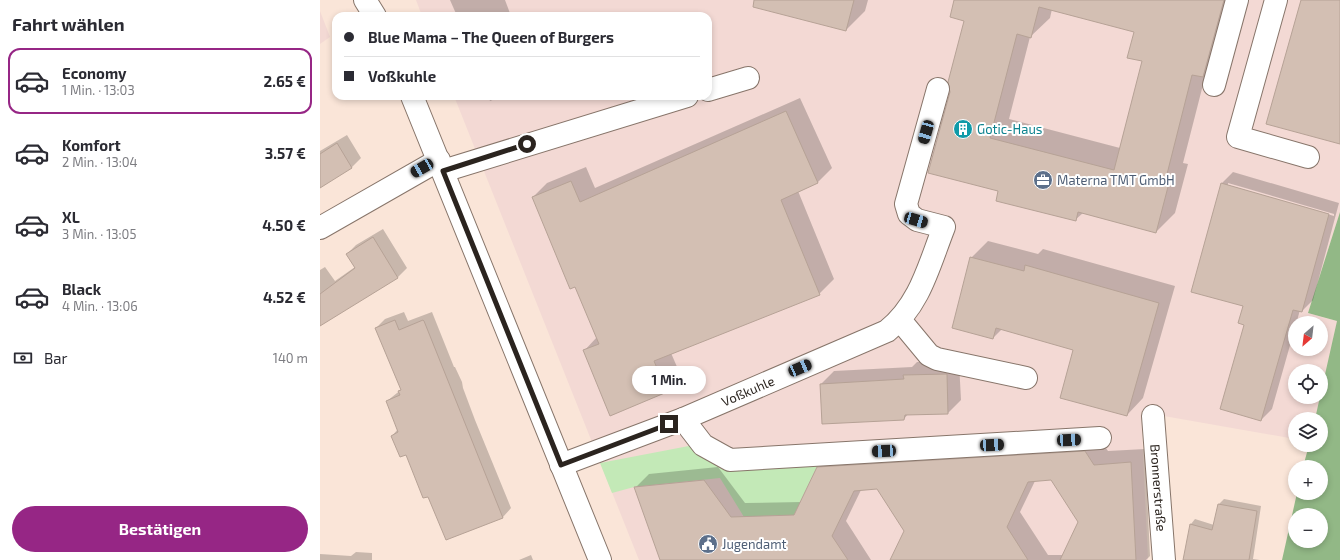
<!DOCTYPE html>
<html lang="de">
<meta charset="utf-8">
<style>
:root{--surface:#fff;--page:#f7f7f7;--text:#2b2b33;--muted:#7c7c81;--line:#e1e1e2;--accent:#962685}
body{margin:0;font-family:"Exo 2",sans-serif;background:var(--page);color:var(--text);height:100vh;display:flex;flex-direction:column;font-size:15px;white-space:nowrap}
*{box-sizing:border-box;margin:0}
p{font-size:13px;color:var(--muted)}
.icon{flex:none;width:22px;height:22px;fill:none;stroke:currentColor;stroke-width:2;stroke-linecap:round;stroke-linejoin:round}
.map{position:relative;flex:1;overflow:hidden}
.side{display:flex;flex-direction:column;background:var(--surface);width:320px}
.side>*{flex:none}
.banner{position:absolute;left:12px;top:12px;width:380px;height:88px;border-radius:12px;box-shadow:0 2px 6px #0003;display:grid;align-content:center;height:88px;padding:0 12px;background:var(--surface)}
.needle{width:26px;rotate:208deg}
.buttons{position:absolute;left:968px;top:316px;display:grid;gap:8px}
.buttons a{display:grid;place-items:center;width:40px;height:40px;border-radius:50%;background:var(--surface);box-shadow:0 2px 6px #0003;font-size:20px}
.end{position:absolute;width:18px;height:18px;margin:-9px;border:5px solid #2b241f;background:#fff;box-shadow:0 0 0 2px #fff}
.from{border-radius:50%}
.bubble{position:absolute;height:28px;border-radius:14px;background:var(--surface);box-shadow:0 2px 6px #0003;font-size:13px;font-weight:700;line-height:28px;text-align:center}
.car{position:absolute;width:12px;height:24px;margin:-12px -6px;border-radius:5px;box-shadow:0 0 3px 1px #0007;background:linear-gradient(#222 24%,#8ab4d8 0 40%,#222 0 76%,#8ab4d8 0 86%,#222 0)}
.banner b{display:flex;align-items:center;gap:14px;height:38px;font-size:15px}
.banner b+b{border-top:1px solid var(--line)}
.banner i{width:10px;height:10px;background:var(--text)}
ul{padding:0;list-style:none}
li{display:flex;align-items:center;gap:12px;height:66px;margin:0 8px 6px;padding:0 4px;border:2px solid transparent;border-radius:12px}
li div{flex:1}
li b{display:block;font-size:15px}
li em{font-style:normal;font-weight:700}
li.selected{border-color:var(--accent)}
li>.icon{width:36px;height:36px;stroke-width:1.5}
h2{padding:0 12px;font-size:18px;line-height:48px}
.pay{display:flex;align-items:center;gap:10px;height:44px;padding:0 12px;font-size:15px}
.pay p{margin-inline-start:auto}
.primary-button{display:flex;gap:8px;margin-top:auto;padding:8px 12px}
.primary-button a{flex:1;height:46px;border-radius:24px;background:var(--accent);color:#fff;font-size:16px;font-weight:700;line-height:46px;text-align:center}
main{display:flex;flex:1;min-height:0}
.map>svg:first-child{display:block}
.commercial{fill:#f3d9d4;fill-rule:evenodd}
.green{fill:#c3e9b7}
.forest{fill:#92b886;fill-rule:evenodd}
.shadow{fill:#0003;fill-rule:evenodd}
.building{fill:#d3bfb3;stroke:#b6a296;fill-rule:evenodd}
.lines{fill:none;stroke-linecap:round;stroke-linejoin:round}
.minor-casing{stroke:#87756a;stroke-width:24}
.minor{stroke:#fff;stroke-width:22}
.route{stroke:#2b241f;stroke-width:5}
.labels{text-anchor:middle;stroke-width:4;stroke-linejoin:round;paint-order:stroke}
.culture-label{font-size:13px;fill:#0d838f;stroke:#fff;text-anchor:start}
.service-label{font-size:13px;fill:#4e5e75;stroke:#fff;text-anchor:start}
.street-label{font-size:13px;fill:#2b241f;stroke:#fff}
</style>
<main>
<section class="side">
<h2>Fahrt wählen</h2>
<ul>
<li class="selected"><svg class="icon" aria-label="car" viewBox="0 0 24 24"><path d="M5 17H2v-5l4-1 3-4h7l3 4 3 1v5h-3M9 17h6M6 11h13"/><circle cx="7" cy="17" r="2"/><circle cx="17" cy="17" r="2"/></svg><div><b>Economy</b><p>1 Min. · 13:03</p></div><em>2.65 €</em></li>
<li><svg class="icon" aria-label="car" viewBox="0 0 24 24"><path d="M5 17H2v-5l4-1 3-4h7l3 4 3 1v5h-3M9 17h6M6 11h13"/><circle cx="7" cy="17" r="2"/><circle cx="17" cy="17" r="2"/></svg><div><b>Komfort</b><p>2 Min. · 13:04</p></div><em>3.57 €</em></li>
<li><svg class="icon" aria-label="car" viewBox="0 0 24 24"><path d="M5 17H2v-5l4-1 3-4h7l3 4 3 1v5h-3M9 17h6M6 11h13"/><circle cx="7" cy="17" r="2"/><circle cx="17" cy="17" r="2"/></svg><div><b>XL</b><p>3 Min. · 13:05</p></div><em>4.50 €</em></li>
<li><svg class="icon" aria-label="car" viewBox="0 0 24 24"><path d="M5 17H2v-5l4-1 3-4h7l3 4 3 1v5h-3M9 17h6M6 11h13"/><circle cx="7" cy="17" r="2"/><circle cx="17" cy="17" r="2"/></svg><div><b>Black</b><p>4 Min. · 13:06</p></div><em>4.52 €</em></li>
</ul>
<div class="pay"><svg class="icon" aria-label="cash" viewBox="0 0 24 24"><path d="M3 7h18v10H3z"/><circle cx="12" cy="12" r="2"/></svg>Bar<p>140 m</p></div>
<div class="primary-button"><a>Bestätigen</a></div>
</section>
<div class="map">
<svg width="1020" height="560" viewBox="0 0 1020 560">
<rect width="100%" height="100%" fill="#fae5d8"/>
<path class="commercial" d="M96,0H1020V212L988,313L1017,321L1001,396V371H975V397H1001L996,419H975V439L821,412L828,560H319L134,96H388V16H102ZM975,323H1001V349H975Z
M0,11L10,37L0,44Z"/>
<path class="green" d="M374,445L499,463L474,515L424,517L400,478L314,487L292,493L280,463Z"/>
<path class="forest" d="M1020,212V560H962L977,493H1001V467H983L989,445H1001V419H995L1017,321L988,313ZM975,515H1001V541H975Z"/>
<path class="shadow" d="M130,0H185L191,16H137Z
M450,0H548L545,11L526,30Z
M635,0H917L886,73L863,163L868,164L855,213L836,232L763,213L755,220L680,190L631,92L645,20ZM732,9L815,31L823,61L800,148L689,119L710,37L730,18Z
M168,96H182L170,101Z
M480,98L512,168L497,183L478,191L514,279L499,294L351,353L361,376L347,391L291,415L264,351L277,337L255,285L213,197L227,183L266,167L275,188Z
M27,135L41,158L32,167L0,187V151Z
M913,172L1019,203L993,300L982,311L980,310L952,409L941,420L925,324L924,306L872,291L902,183ZM908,183L1014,214V216L908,185Z
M63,229L87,268L78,277L0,325V270L5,267L15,281L35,267L27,254L36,245Z
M668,241L718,254L723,249L855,286L823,398L807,415L754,349L682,329L673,338L651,258Z
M84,312L88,321L112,312L134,367H135L142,382L143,388L155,420L191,508L183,517L108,495L87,454L72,436L78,429L67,401L82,389L56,328L65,319Z
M597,362H639L641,400L628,413L588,414L584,419L503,423L501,384L514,371L592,367Z
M779,438L788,451L825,449L830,556L826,560H571L585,531L557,488L541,490L526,521L551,560H341L315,488L329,474L398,467L425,503L482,502L498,468L512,454ZM731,479L759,522L743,555H728L700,512L715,481Z
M904,499L941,506L933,559L940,560H864L871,524L875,519L894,525L899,504Z
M36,552L52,553V560H0V554L31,556Z
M211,555L213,560H199Z"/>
<path class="building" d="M434,0H534L526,31L433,7Z
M634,0H904L883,77L872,75L845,182L849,183L836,233L758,212L756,221L676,201L678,191L608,173L630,92L628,82L644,21L630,17ZM719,7L814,32L807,58L822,61L794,170L670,138L697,34L711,38Z
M981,0H1020V144L946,124Z
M466,111L498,183L461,200L500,295L334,361L347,392L290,416L263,350L279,344L255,287L250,289L212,197L251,181L260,202Z
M17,143L32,168L0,188V154Z
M901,183L1009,214L982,312L973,310L941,421L900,409L924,325L918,323L923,306L871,292Z
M53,237L78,278L0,326V294L35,268L26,254Z
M650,257L704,271L705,265L839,303L807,416L740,398L753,350L676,328L673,339L632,328Z
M75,320L79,330L103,320L104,321L183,518L126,540L108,497L103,498L86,455L80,457L71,436L78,432L66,401L80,395L78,391L81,390L55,328Z
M627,374L628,414L585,415L584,420L502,424L500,384L584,379L583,375Z
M765,451L774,465L811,462L816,560H740L758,522L731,480L708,482L687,527L708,560H570L584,531L557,489L534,491L512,536L528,560H340L314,487L384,480L411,517L474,515L497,467Z
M898,504L937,511L929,560H863L870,524L892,530Z"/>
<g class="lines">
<defs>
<g id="minor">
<path d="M45,0L55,16"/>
<path d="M956,0L918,137L988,157"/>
<path d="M894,85L917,0"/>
<path d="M388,90L428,78"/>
<path d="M92,96L280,560"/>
<path d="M123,171L367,96"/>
<path d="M0,228L119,160"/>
<path d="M580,320L609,355L617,359L706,378"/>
<path id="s1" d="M833,416L844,560"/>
<path d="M363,419L383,445L410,460L780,438"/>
<path id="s2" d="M241,465L363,419L567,331C600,305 609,265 624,227L597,220L589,214L586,204L618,89"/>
</g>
</defs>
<use href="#minor" class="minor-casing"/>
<use href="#minor" class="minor"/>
</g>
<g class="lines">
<path class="route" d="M207,144L123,171L241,465L349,424"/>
</g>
<defs>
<symbol id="building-disc" viewBox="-11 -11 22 22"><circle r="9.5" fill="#0f9aa8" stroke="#fff"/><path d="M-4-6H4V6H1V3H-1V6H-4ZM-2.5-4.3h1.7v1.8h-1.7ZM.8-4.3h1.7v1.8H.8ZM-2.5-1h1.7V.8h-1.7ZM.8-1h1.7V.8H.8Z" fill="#fff"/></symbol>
<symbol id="office-disc" viewBox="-11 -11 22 22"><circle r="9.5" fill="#5c6f8a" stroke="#fff"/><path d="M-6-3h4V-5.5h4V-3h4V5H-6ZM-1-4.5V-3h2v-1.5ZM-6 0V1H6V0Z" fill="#fff"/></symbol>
<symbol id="civic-disc" viewBox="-11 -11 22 22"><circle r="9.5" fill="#5c6f8a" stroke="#fff"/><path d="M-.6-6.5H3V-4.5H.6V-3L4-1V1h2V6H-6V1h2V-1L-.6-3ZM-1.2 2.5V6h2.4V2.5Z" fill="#fff"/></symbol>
</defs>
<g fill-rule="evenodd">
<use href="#building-disc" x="632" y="118" width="22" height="22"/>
<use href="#office-disc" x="712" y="169" width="22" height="22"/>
<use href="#civic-disc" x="377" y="533" width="22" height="22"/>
</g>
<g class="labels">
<g class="culture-label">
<text x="657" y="134">Gotic-Haus</text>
</g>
<g class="service-label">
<text x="737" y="185">Materna TMT GmbH</text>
<text x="402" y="549">Jugendamt</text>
</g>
<g class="street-label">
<text dy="5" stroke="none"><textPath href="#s2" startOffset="201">Voßkuhle</textPath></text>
<text dy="5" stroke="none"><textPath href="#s1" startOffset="72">Bronnerstraße</textPath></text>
</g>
</g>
</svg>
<div class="buttons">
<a><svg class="needle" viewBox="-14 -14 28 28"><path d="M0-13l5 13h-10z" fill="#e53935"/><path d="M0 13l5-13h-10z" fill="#7c7c81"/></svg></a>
<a><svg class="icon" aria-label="locate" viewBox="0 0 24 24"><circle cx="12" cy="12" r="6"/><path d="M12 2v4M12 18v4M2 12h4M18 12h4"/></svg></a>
<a><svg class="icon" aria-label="layers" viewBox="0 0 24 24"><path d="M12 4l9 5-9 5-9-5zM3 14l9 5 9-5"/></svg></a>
<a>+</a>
<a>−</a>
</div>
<i class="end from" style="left:207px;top:144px"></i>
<i class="end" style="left:349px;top:424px"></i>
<div class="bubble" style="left:312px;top:366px;width:74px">1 Min.</div>
<i class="car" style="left:606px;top:132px;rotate:196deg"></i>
<i class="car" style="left:102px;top:168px;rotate:240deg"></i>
<i class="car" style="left:596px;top:220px;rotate:106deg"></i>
<i class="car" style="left:480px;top:368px;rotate:67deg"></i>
<i class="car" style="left:749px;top:440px;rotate:87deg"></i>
<i class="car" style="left:672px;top:445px;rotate:87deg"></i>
<i class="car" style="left:564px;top:451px;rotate:267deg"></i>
<div class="banner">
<b><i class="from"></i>Blue Mama – The Queen of Burgers</b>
<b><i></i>Voßkuhle</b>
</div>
</div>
</main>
